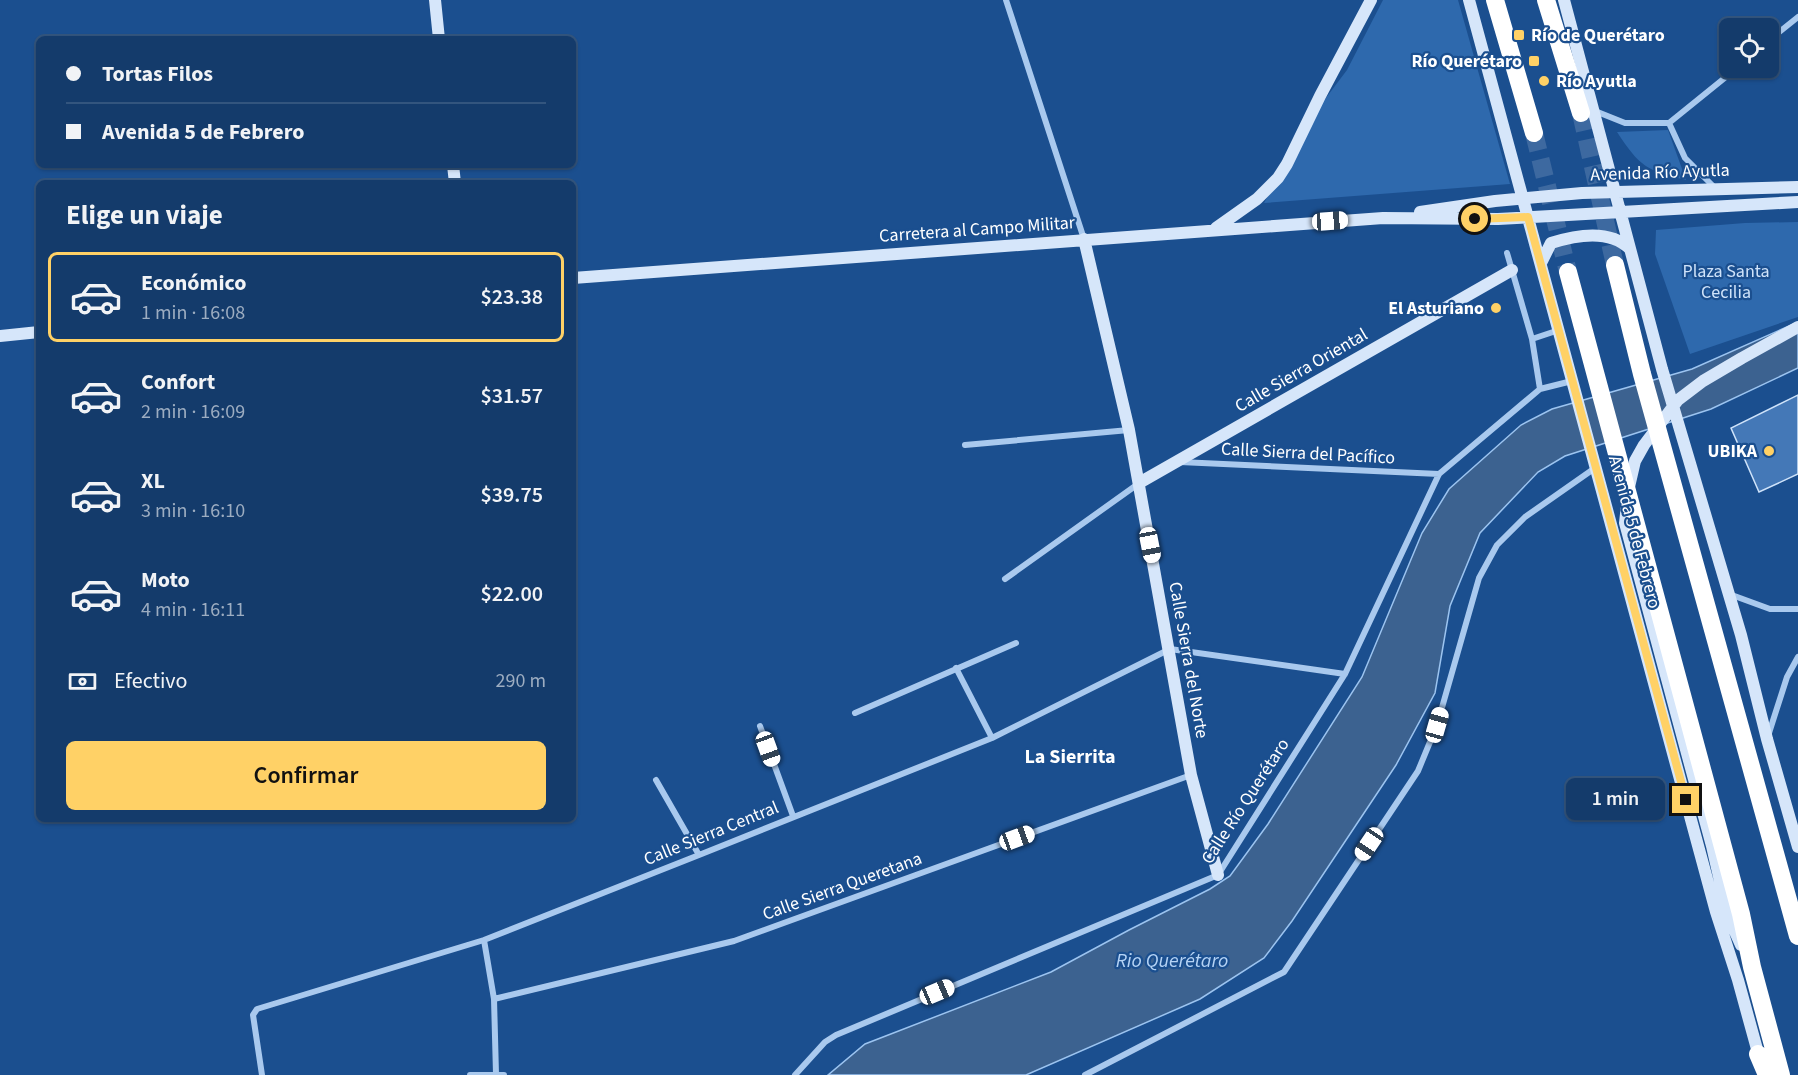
<!DOCTYPE html>
<html lang="es">
<meta charset="utf-8">
<style>
:root{--surface:#143b6b;--page:#1d4271;--text:#f1f3f6;--muted:#9dadc1;--line:#33557e;--accent:#ffd166}
body{margin:0;font-family:"Source Sans 3",sans-serif;background:var(--page);color:var(--text);height:100vh;display:flex;flex-direction:column;font-size:22px;white-space:nowrap}
*{box-sizing:border-box;margin:0}
p{font-size:20px;color:var(--muted)}
.icon{flex:none;width:33px;height:33px;fill:none;stroke:currentColor;stroke-width:2;stroke-linecap:round;stroke-linejoin:round}
.map{position:relative;flex:1;overflow:hidden}
.sheet{position:absolute;left:36px;top:180px;width:540px;height:642px;display:flex;flex-direction:column;background:var(--surface);border-radius:9px;box-shadow:0 2px 4px #0004,0 0 0 2px var(--line)}
.sheet>*{flex:none}
.guide{position:absolute;left:36px;top:36px;width:540px;height:132px;border-radius:9px;box-shadow:0 2px 4px #0004,0 0 0 2px var(--line);display:grid;align-content:center;height:132px;padding:0 30px;background:var(--surface)}
.controls{position:absolute;left:1719px;top:18px;display:grid;gap:12px}
.controls a{display:grid;place-items:center;width:60px;height:60px;border-radius:9px;background:var(--surface);box-shadow:0 2px 4px #0004,0 0 0 2px var(--line);font-size:30px}
.end{position:absolute;width:27px;height:27px;margin:-14px;border:8px solid #ffd166;background:#111;box-shadow:0 0 0 3px #111}
.from{border-radius:50%}
.bubble{position:absolute;height:42px;border-radius:9px;background:var(--surface);box-shadow:0 2px 4px #0004,0 0 0 2px var(--line);font-size:20px;font-weight:600;line-height:42px;text-align:center}
.car{position:absolute;width:18px;height:36px;margin:-18px -9px;border-radius:8px;box-shadow:0 0 4px 2px #0007;background:linear-gradient(#fff 24%,#345 0 40%,#fff 0 76%,#345 0 86%,#fff 0)}
.guide b{display:flex;align-items:center;gap:21px;height:57px;font-size:22px}
.guide b+b{border-top:2px solid var(--line)}
.guide i{width:15px;height:15px;background:var(--text)}
ul{padding:0;list-style:none}
li{display:flex;align-items:center;gap:18px;height:90px;margin:0 12px 9px;padding:0 18px;border:3px solid transparent;border-radius:9px}
li div{flex:1}
li b{display:block;font-size:22px}
li em{font-style:normal;font-weight:600}
li.active{border-color:var(--accent)}
li>.icon{width:54px;height:54px;stroke-width:1.5}
h2{padding:0 30px;font-size:27px;line-height:72px}
.pay{display:flex;align-items:center;gap:15px;height:66px;padding:0 30px;font-size:22px}
.pay p{margin-inline-start:auto}
.action{display:flex;gap:12px;margin-top:auto;padding:12px 30px}
.action a{flex:1;height:69px;border-radius:9px;background:var(--accent);color:#111;font-size:24px;font-weight:600;line-height:69px;text-align:center}
.map>svg:first-child{display:block}
.green{fill:#2e69ad}
.water{fill:#3c6290;stroke:#9cc4f0;stroke-width:1.5}
.building{fill:#4478b7;stroke:#cfe3fa;stroke-width:1.5}
.lines{fill:none;stroke-linecap:round;stroke-linejoin:round}
.highway-tunnel{stroke:#3d69a0;stroke-width:18;stroke-dasharray:18 9;stroke-linecap:butt}
.street{stroke:#a9c9ee;stroke-width:6}
.secondary{stroke:#d6e6fa;stroke-width:12}
.highway{stroke:#fff;stroke-width:18}
.route{stroke:#ffd166;stroke-width:8}
.poi-dot{fill:#ffd166;stroke:#1b4f8f;stroke-width:2}
.labels{text-anchor:middle;stroke-width:4.5;stroke-linejoin:round;paint-order:stroke}
.poi-label{font-size:18px;font-weight:bold;fill:#fff;stroke:#1b4f8f;text-anchor:end}
.street-label{font-size:18px;fill:#fff;stroke:#1b4f8f}
.park-label{font-size:18px;fill:#cfe3fa;stroke:#1b4f8f}
.neighbourhood-label{font-size:20px;font-weight:bold;fill:#fff;stroke:#1b4f8f}
.water-label{font-size:20px;font-style:italic;fill:#b5d3f5;stroke:#1b4f8f}
</style>
<div class="map">
<svg width="1798" height="1075" viewBox="0 0 1798 1075">
<rect width="100%" height="100%" fill="#1b4f8f"/>
<path class="green" d="M1383,0H1458L1510,184L1264,203L1307,123L1347,70Z
M1668,130L1686,180C1646,170 1640,167 1617,132Z
M1798,222V317L1690,354L1655,254L1656,230L1745,223Z"/>
<path class="water" d="M1798,322V368L1711,409L1565,456L1538,472L1480,533L1450,606L1435,693L1396,765L1292,921L1264,958L1200,999L1026,1075H828L865,1044L1051,972L1129,930L1210,889L1230,876L1268,824L1362,677L1422,533L1449,489L1521,425L1552,409L1692,369Z"/>
<path class="building" d="M1798,395V474L1759,492L1731,428Z"/>
<g class="lines">
<path class="highway-tunnel" d="M1581,113L1615,265
M1534,133L1568,272"/>
<path class="street" d="M1006,0L1084,239
M1768,41L1798,17
M1595,111L1625,123H1669L1737,68
M1669,123L1685,158L1714,187
M1507,253L1532,339L1540,389
M1532,339L1559,330
M965,445L1129,430
M1180,462L1439,474
M1005,579L1138,484
M1729,594L1770,609H1798
M956,668L992,738
M855,713L1016,643
M760,726L793,816
M1769,733L1787,677L1798,657
M656,780L699,855
M484,940L494,999L496,1074
M494,999L734,941L1191,775
M262,1075L253,1015L257,1009L484,940L699,855L992,738L1170,649L1345,674
M470,1075H504
M795,1075L825,1042L836,1035L1218,875L1345,674L1439,474L1540,389L1572,381
M1085,1075L1284,972L1418,771L1437,725L1479,578L1497,545L1525,517L1595,468"/>
<path class="secondary" d="M435,0L439,39
M1469,0L1716,912L1738,980L1760,1060
M1564,0L1662,369L1741,635L1767,739L1798,847
M453,165L455,183
M1420,212L1495,201L1582,193L1798,187
M1216,228L1257,199L1278,178L1287,164L1320,96L1371,0
M1084,239L1129,430L1191,775L1218,875
M1541,263L1551,243C1576,235 1610,229 1630,249
M573,278L1383,218L1498,219L1798,202
M0,336L39,332
M1139,483L1512,270
M1741,945L1728,916L1712,846L1625,523L1629,487L1635,461L1644,445L1678,400L1703,381L1742,358L1798,327"/>
<path class="highway" d="M1495,0L1534,133
M1546,0L1581,113
M1615,265L1642,374L1798,936
M1568,272L1741,914L1752,967L1781,1075
M1758,1054L1767,1075"/>
</g>
<g class="lines">
<path class="route" d="M1475,219L1528,217L1686,800"/>
</g>
<g class="poi-dot">
<rect x="1513" y="29" width="12" height="12" rx="3"/>
<rect x="1528" y="55" width="12" height="12" rx="3"/>
<circle cx="1544" cy="81" r="6"/>
<circle cx="1496" cy="308" r="6"/>
<circle cx="1769" cy="451" r="6"/>
</g>
<g class="labels">
<g class="poi-label">
<text x="1531" y="41" text-anchor="start">Río de Querétaro</text>
<text x="1522" y="67">Río Querétaro</text>
<text x="1556" y="87" text-anchor="start">Río Ayutla</text>
<text x="1484" y="314">El Asturiano</text>
<text x="1757" y="457">UBIKA</text>
</g>
<g class="street-label">
<text transform="translate(1660 172) rotate(-2)" y="6">Avenida Río Ayutla</text>
<text transform="translate(977 229) rotate(-4)" y="6">Carretera al Campo Militar</text>
<text transform="translate(1301 370) rotate(-30)" y="6">Calle Sierra Oriental</text>
<text transform="translate(1308 453) rotate(3)" y="6">Calle Sierra del Pacífico</text>
<text transform="translate(1635 532) rotate(75)" y="6">Avenida 5 de Febrero</text>
<text transform="translate(1189 660) rotate(80)" y="6">Calle Sierra del Norte</text>
<text transform="translate(1245 801) rotate(-57)" y="6">Calle Río Querétaro</text>
<text transform="translate(711 833) rotate(-22)" y="6">Calle Sierra Central</text>
<text transform="translate(842 886) rotate(-20)" y="6">Calle Sierra Queretana</text>
</g>
<g class="park-label">
<text x="1726" y="277">Plaza Santa<tspan x="1726" dy="21">Cecilia</tspan></text>
</g>
<g class="neighbourhood-label">
<text x="1070" y="763">La Sierrita</text>
</g>
<g class="water-label">
<text x="1172" y="967">Rio Querétaro</text>
</g>
</g>
</svg>
<div class="controls">
<a><svg class="icon" aria-label="locate" viewBox="0 0 24 24"><circle cx="12" cy="12" r="6"/><path d="M12 2v4M12 18v4M2 12h4M18 12h4"/></svg></a>
</div>
<i class="end from" style="left:1475px;top:219px"></i>
<i class="end" style="left:1686px;top:800px"></i>
<div class="bubble" style="left:1566px;top:778px;width:99px">1 min</div>
<i class="car" style="left:1330px;top:221px;rotate:86deg"></i>
<i class="car" style="left:1150px;top:545px;rotate:169deg"></i>
<i class="car" style="left:1437px;top:725px;rotate:16deg"></i>
<i class="car" style="left:768px;top:749px;rotate:160deg"></i>
<i class="car" style="left:1017px;top:838px;rotate:70deg"></i>
<i class="car" style="left:1369px;top:844px;rotate:214deg"></i>
<i class="car" style="left:937px;top:992px;rotate:67deg"></i>
<div class="guide">
<b><i class="from"></i>Tortas Filos</b>
<b><i></i>Avenida 5 de Febrero</b>
</div>
<section class="sheet">
<h2>Elige un viaje</h2>
<ul>
<li class="active"><svg class="icon" aria-label="car" viewBox="0 0 24 24"><path d="M5 17H2v-5l4-1 3-4h7l3 4 3 1v5h-3M9 17h6M6 11h13"/><circle cx="7" cy="17" r="2"/><circle cx="17" cy="17" r="2"/></svg><div><b>Económico</b><p>1 min · 16:08</p></div><em>$23.38</em></li>
<li><svg class="icon" aria-label="car" viewBox="0 0 24 24"><path d="M5 17H2v-5l4-1 3-4h7l3 4 3 1v5h-3M9 17h6M6 11h13"/><circle cx="7" cy="17" r="2"/><circle cx="17" cy="17" r="2"/></svg><div><b>Confort</b><p>2 min · 16:09</p></div><em>$31.57</em></li>
<li><svg class="icon" aria-label="car" viewBox="0 0 24 24"><path d="M5 17H2v-5l4-1 3-4h7l3 4 3 1v5h-3M9 17h6M6 11h13"/><circle cx="7" cy="17" r="2"/><circle cx="17" cy="17" r="2"/></svg><div><b>XL</b><p>3 min · 16:10</p></div><em>$39.75</em></li>
<li><svg class="icon" aria-label="car" viewBox="0 0 24 24"><path d="M5 17H2v-5l4-1 3-4h7l3 4 3 1v5h-3M9 17h6M6 11h13"/><circle cx="7" cy="17" r="2"/><circle cx="17" cy="17" r="2"/></svg><div><b>Moto</b><p>4 min · 16:11</p></div><em>$22.00</em></li>
</ul>
<div class="pay"><svg class="icon" aria-label="cash" viewBox="0 0 24 24"><path d="M3 7h18v10H3z"/><circle cx="12" cy="12" r="2"/></svg>Efectivo<p>290 m</p></div>
<div class="action"><a>Confirmar</a></div>
</section>
</div>
